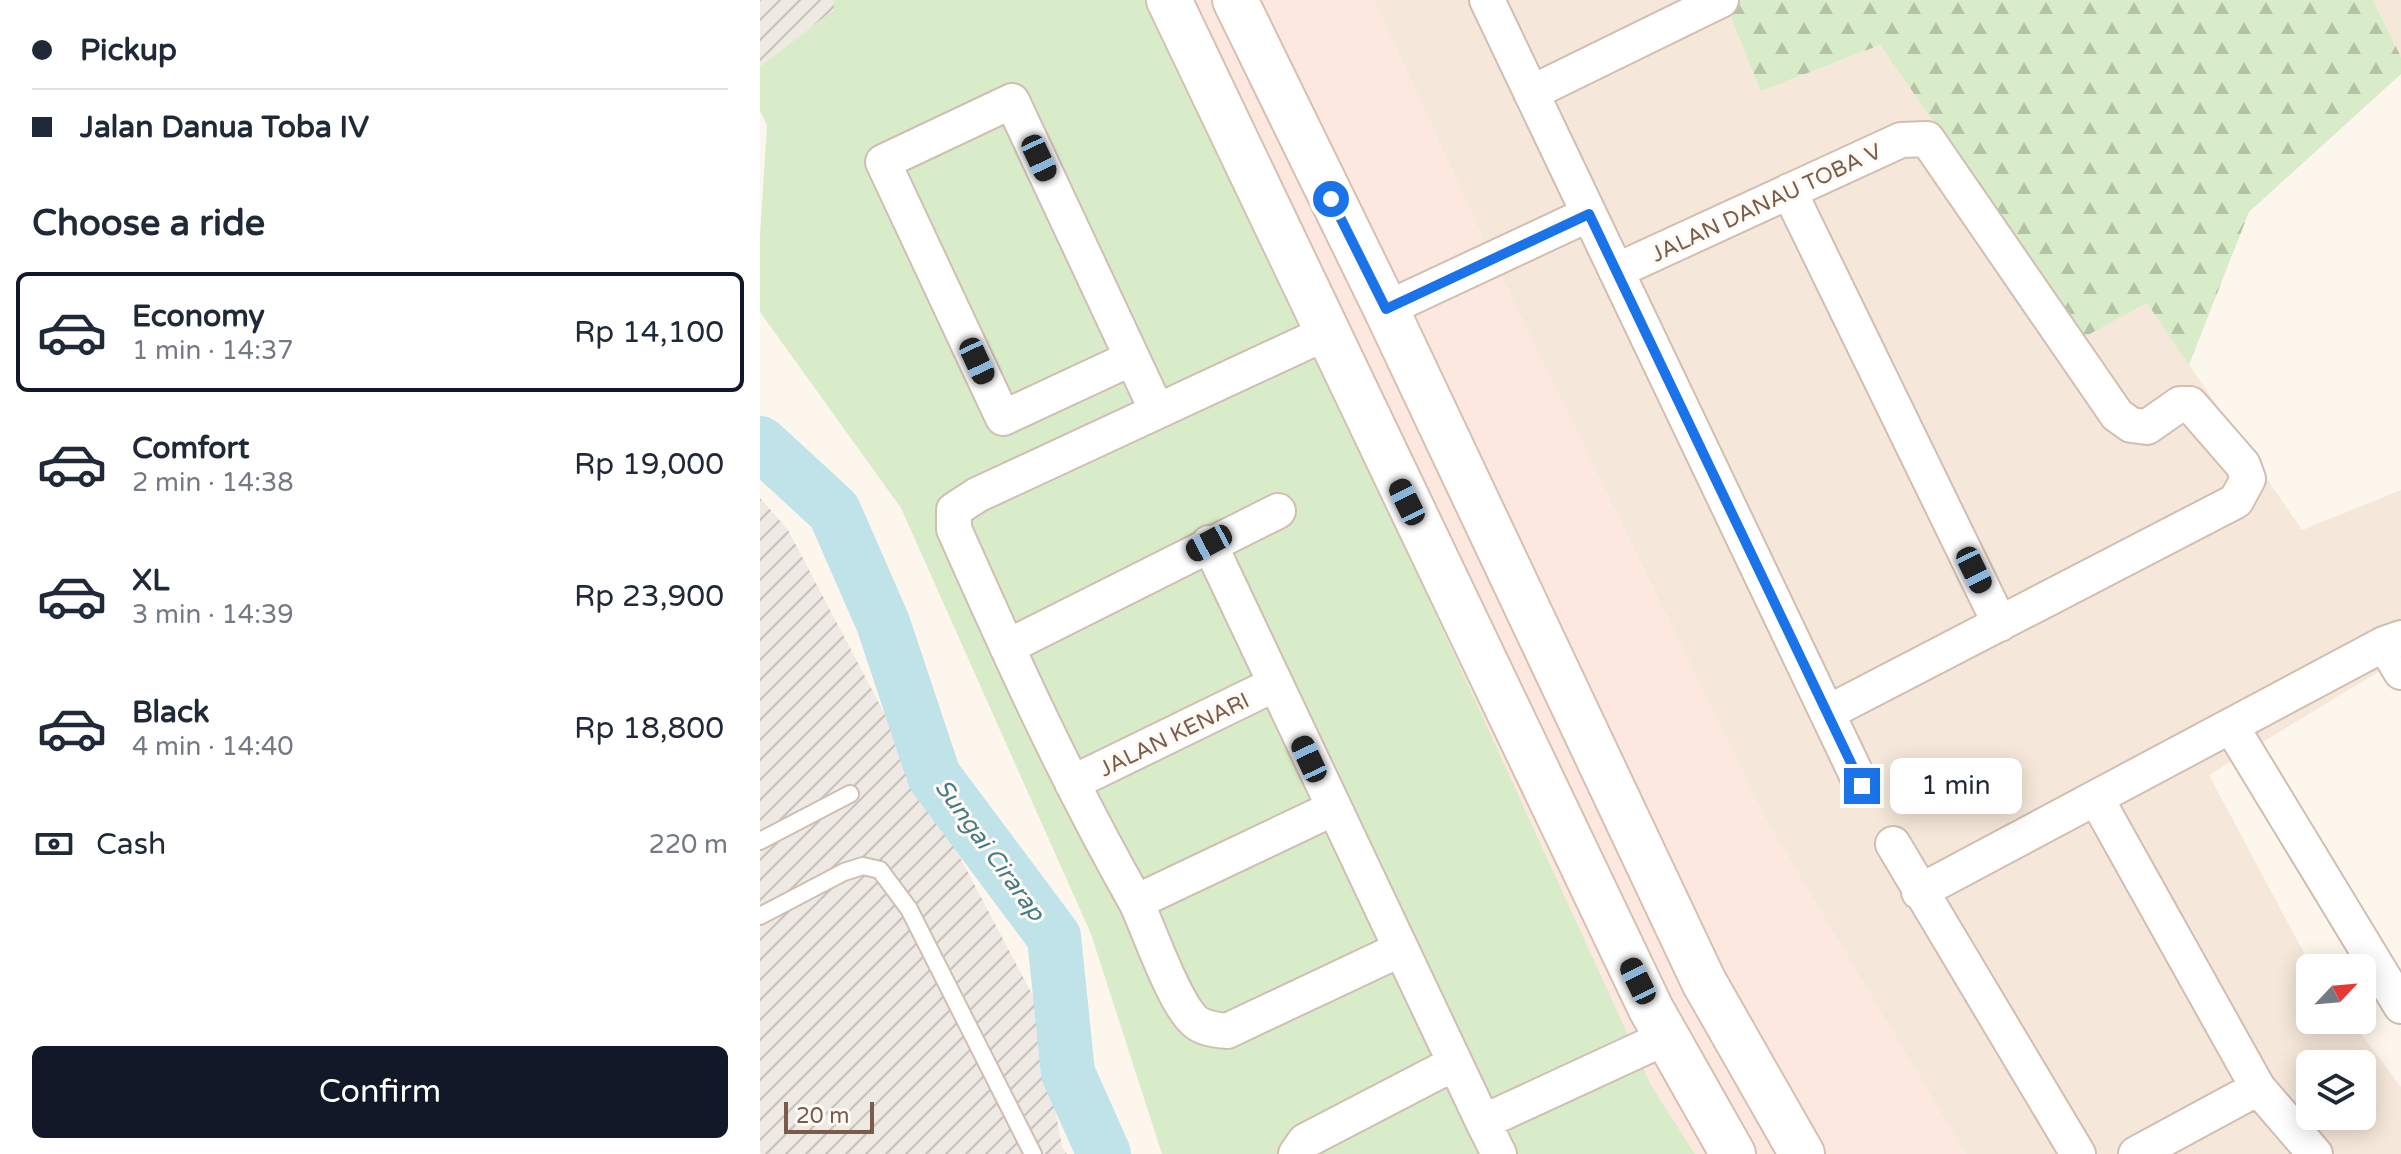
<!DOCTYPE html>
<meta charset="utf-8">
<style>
:root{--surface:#fff;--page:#f2f2f3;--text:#1f2937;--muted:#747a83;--line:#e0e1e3;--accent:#111827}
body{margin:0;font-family:"Varela Round",sans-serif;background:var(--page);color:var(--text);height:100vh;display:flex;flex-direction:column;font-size:30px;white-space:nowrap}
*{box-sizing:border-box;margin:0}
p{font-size:26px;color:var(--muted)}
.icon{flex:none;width:44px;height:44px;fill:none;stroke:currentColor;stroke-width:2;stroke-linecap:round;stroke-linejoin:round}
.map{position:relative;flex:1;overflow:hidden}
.details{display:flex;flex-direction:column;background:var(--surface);width:760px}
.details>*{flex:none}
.guide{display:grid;align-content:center;height:176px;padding:0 32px;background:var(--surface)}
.needle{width:52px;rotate:64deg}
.tools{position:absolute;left:1536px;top:954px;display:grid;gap:16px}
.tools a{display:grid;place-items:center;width:80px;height:80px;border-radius:12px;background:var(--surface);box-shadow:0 4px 20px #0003;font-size:40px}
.scale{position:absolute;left:24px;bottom:20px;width:90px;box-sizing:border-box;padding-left:8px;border:4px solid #7a5c4d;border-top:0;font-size:22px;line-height:28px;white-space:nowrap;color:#7a5c4d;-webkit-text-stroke:6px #fffaf3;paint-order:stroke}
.end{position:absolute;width:36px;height:36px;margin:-18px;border:10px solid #1a73e8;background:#fff;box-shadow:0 0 0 4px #fff}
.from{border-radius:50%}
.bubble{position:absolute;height:56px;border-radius:12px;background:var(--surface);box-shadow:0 4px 20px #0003;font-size:26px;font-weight:600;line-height:56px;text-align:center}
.car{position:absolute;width:24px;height:48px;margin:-24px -12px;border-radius:10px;box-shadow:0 0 6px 2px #0007;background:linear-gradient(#222 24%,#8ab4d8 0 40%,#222 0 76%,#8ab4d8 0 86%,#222 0)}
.guide b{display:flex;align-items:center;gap:28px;height:76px;font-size:30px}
.guide b+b{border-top:2px solid var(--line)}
.guide i{width:20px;height:20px;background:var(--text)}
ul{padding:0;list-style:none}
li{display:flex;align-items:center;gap:24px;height:120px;margin:0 16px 12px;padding:0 16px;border:4px solid transparent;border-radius:12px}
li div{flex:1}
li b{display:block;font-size:30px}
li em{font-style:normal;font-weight:600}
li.current{border-color:var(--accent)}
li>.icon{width:72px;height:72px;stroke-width:1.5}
h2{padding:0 32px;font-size:36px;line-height:96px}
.pay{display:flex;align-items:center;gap:20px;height:88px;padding:0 32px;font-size:30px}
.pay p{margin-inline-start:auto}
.primary-button{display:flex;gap:16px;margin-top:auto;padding:16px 32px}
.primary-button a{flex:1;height:92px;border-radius:12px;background:var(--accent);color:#fff;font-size:32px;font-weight:600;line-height:92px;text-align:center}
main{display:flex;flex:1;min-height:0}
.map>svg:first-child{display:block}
.residential{fill:#f5e8da;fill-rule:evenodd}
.commercial{fill:#fde8e0}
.industrial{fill:url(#industrial-furrows)}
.grass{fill:#d8ecc9}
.forest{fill:url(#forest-firs)}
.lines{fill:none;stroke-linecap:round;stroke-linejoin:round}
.river{stroke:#bfe3e8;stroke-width:54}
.service-casing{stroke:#d1beb0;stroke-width:20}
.minor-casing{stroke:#d1beb0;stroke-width:38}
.secondary-casing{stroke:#d6c0b0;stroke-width:48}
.service{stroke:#fff;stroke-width:16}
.minor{stroke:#fff;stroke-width:34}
.secondary{stroke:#fff;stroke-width:44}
.route{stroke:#1a73e8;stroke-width:10}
.labels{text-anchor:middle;stroke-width:6;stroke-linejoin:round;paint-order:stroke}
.street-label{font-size:22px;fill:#7a5c4d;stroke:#fffaf3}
.water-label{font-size:24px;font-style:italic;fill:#437c86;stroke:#fffaf3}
</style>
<main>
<section class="details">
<div class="guide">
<b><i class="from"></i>Pickup</b>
<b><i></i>Jalan Danua Toba IV</b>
</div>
<h2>Choose a ride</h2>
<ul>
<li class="current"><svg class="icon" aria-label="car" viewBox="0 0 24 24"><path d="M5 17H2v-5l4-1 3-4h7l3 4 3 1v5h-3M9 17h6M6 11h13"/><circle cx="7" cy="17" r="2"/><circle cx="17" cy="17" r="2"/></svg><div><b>Economy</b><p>1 min · 14:37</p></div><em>Rp 14,100</em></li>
<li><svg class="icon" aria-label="car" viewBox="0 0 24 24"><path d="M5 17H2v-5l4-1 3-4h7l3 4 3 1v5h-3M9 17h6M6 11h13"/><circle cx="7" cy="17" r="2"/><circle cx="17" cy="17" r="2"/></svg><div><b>Comfort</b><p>2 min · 14:38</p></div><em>Rp 19,000</em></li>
<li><svg class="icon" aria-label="car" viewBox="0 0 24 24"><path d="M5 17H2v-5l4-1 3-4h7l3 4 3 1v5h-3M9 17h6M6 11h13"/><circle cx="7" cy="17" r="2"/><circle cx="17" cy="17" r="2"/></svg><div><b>XL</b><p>3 min · 14:39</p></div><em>Rp 23,900</em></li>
<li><svg class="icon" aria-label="car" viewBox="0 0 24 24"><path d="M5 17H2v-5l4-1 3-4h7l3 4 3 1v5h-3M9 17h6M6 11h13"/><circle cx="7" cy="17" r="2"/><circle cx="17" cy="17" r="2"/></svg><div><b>Black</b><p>4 min · 14:40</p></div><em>Rp 18,800</em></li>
</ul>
<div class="pay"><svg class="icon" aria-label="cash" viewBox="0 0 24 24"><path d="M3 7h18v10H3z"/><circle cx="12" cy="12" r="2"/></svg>Cash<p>220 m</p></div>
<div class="primary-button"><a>Confirm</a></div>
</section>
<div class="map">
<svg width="1641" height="1154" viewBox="0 0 1641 1154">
<defs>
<pattern id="industrial-furrows" width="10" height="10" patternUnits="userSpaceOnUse" patternTransform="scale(2)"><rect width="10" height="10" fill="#efe9e4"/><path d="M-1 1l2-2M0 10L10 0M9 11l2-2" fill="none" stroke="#c7c0bb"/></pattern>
<pattern id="forest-firs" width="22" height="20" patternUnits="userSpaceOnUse" patternTransform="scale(2)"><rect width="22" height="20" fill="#d8ecc9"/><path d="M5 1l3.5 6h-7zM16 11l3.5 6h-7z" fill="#b4c2a5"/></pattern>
</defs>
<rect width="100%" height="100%" fill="#fdf6ec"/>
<path class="residential" d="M614,0H964L1002,91L1120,45L1324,336L1387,303L1542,530L1641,490V658L1449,775L1552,968L1550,1020H1591L1641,1087V1154H1205L1005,818L732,258ZM1550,1064H1602V1116H1550Z
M1613,0H1641V57Z"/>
<path class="commercial" d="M395,0H614L732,258L1005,818L1205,1154H935L891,1085Z"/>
<path class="industrial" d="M0,0H74V10L0,66Z
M0,498L28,530L275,1000L302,1147L307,1154H0Z"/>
<path class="grass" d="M74,0H395L891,1085L935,1154H402L331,934L141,508L0,312V236L7,125L0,111V66L74,10Z"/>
<path class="forest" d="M964,0H1613L1641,57V74L1489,212L1429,365L1387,303L1324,337L1120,45L1001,91Z"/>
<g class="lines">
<path class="river" d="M0,443L74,511L123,623L174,776L294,937L308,1073L344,1154"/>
<defs>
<path id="service" d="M0,841L90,794
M0,916L84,872L103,866L120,870L149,909L273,1154"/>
<path id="minor" d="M727,0L1102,786
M771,93L961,0
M1029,191L1240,624
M856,271L1141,140L1167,139L1357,415L1371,425L1387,427L1420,404H1430L1483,465L1488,479L1476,501L1067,713
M626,309L829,214
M372,358L243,418L123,162L252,101L397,411
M449,543L723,1122L907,1037
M1624,644L1641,672
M247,647L518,511
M1471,726L1641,1006
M312,783L515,684
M1336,798L1498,1088L1555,1154
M572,809L376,902C389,929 415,1007 437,1023C446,1029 457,1030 467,1031L641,949
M1133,844L1318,1154
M1159,892L1624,644L1641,638
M376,902C307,781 250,655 194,529V510L217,495L566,333
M723,1122L739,1154
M536,1154L545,1141L695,1063
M1376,1154L1498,1088"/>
<path id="secondary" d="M409,0L891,1009L973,1154
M475,0L626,309L944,982L1042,1154"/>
</defs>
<use href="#service" class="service-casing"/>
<use href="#minor" class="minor-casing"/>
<use href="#secondary" class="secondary-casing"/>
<use href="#service" class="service"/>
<use href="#minor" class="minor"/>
<use href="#secondary" class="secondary"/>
</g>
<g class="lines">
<path class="route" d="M571,199L626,309L829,214L1102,786"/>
</g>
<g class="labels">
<g class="street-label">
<text transform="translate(1006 202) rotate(-25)" y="8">JALAN DANAU TOBA V</text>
<text transform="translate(414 734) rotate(-26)" y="8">JALAN KENARI</text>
</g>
<g class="water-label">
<text transform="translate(230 850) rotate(54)" y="8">Sungai Cirarap</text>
</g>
</g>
</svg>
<div class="tools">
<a><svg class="needle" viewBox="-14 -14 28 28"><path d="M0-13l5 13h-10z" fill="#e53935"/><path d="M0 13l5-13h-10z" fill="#747a83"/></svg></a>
<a><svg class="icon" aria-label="layers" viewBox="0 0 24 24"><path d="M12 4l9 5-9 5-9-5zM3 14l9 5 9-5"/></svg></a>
</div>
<div class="scale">20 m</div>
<i class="end from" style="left:571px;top:199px"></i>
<i class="end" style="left:1102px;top:786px"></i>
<div class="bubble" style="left:1130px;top:758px;width:132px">1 min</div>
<i class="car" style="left:279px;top:158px;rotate:155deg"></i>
<i class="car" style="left:217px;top:361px;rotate:155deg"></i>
<i class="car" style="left:647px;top:502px;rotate:334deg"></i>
<i class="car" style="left:449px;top:543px;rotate:242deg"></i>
<i class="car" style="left:1214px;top:570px;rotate:154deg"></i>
<i class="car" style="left:549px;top:759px;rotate:335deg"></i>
<i class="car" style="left:878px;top:981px;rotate:334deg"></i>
</div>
</main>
